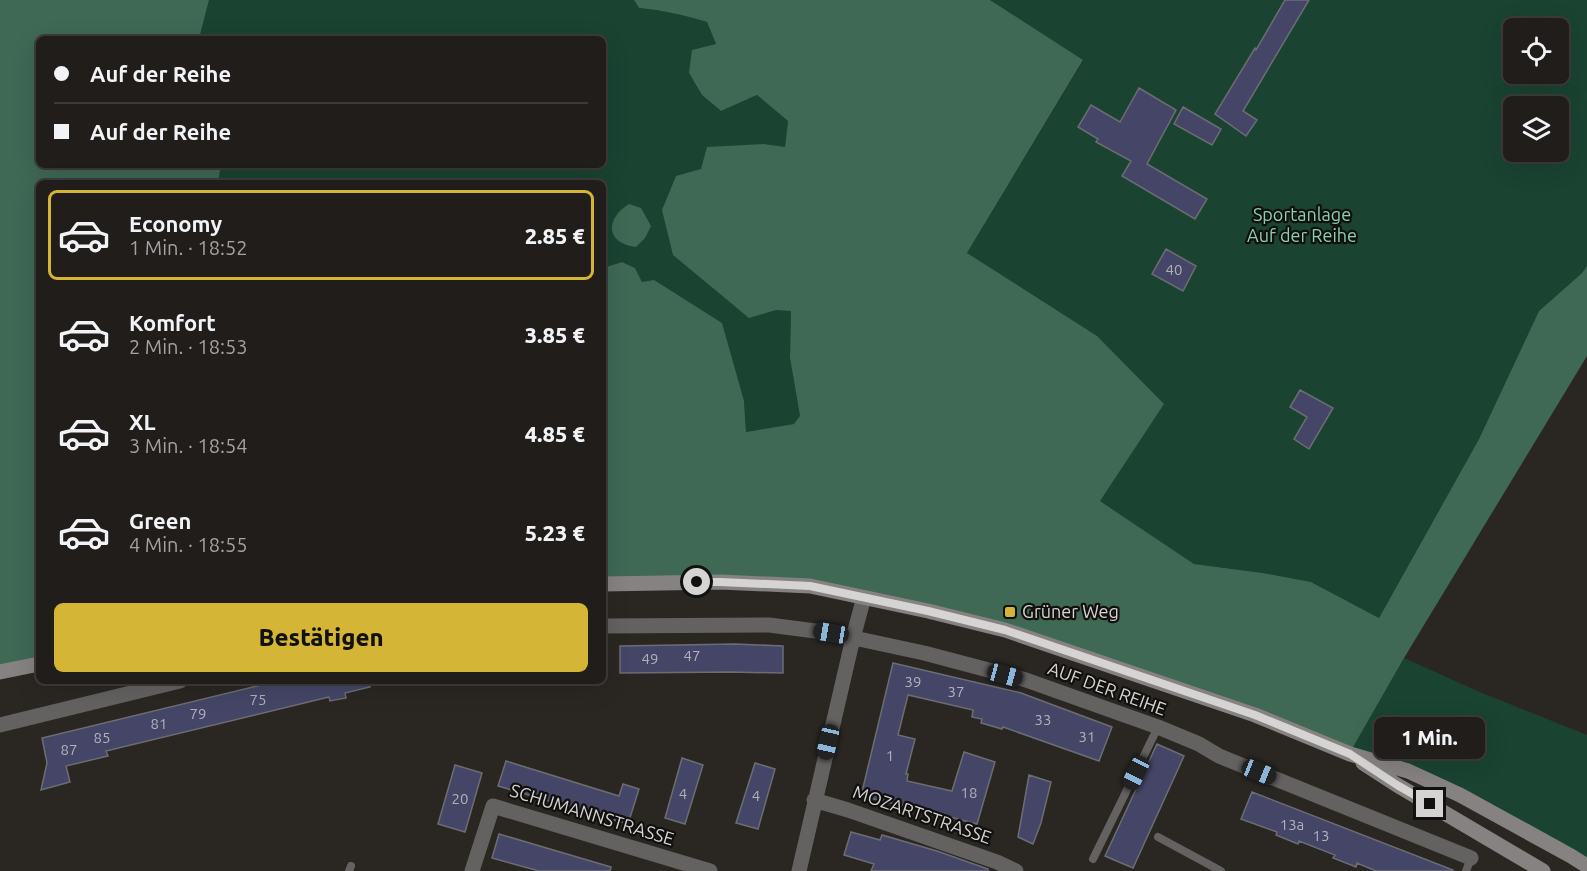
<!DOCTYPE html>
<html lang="de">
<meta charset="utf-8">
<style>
:root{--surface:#201d1a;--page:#282623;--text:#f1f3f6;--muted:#a2a2a2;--line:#3d3b39;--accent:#d5b535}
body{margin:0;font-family:Ubuntu,sans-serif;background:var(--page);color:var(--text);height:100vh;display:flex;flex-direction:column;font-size:22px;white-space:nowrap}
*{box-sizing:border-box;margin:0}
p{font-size:20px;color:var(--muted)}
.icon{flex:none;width:33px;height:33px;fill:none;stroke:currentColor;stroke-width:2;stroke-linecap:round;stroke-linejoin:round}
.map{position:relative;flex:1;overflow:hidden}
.details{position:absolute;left:36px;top:180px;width:570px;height:504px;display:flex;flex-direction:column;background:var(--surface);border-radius:9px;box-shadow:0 6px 24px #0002,0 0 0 2px var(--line)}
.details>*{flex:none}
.banner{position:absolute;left:36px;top:36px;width:570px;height:132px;border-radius:9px;box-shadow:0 6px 24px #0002,0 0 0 2px var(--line);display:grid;align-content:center;height:132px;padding:0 18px;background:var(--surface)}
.buttons{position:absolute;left:1503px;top:18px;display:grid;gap:12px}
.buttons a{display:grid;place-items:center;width:66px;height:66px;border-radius:9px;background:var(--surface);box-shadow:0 6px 24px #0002,0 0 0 2px var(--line);font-size:30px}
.end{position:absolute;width:27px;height:27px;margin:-14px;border:8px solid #d6d4d2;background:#111;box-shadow:0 0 0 3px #111}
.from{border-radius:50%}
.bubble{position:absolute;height:42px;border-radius:9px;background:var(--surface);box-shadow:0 6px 24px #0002,0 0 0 2px var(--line);font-size:20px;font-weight:800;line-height:42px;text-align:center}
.car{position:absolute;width:18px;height:36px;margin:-18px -9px;border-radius:8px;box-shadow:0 0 4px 2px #0007;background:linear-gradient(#222 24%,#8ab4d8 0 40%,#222 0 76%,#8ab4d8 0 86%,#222 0)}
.banner b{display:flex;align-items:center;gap:21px;height:57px;font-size:22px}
.banner b+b{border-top:2px solid var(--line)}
.banner i{width:15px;height:15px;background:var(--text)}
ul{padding:10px 0 0;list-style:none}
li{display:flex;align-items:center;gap:18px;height:90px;margin:0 12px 9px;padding:0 6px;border:3px solid transparent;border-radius:9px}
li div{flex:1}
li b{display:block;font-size:22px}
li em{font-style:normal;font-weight:800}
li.on{border-color:var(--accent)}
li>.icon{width:54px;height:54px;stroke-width:1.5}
.primary-button{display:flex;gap:12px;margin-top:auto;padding:12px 18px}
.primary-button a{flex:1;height:69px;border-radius:9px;background:var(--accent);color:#111;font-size:24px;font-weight:800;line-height:69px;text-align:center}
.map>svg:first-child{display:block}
.green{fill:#1a4332;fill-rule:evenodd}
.forest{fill:#3f6855}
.building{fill:#454667;stroke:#6c6d72;stroke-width:1.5}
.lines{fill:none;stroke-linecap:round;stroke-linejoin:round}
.lane{stroke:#646161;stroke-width:8}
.street{stroke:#646161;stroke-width:15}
.secondary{stroke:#868281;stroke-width:15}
.route{stroke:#d6d4d2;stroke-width:8}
.poi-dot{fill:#d5b535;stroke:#11100f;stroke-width:2}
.labels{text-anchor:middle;stroke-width:4.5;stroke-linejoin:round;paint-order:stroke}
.number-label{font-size:15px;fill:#b2b0b7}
.park-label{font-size:18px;fill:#8ad1b0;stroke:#11100f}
.poi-label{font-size:18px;fill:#d6d4d2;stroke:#11100f;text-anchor:start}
.street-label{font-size:18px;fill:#d6d4d2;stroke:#11100f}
</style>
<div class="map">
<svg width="1587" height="871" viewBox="0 0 1587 871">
<rect width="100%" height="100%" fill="#2a2723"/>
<path class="green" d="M209,0H634L639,8C663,10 684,15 707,22L716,44L689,73L702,95L721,111L757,95L788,121L785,148L764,144L749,317L776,310H791L790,358L800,416L795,424L746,432L744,401L642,282L635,268L622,262L603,268V183H218L221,165H603V39H199Z
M990,0H1587V266L1582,273L1539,311L1479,439L1379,618L1311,582L1263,573L1194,564L1100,501L967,253L1083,61ZM1514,28H1558V74H1514ZM1514,106H1558V152H1514Z
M1404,658L1482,693L1587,735V863L1352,749Z"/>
<path class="forest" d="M0,0H209L199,39H39V165H221L218,183H39V662L0,670Z
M634,0H990L1083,60L967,253L1097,336L1164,404L1100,501L1194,564L1263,573L1311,582L1379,618L1479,439L1539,311L1582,273L1587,266V356L1404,658L1352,749L1253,710L813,581L603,580V306L605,305L603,301V268L622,262L635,268L642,282L654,280L722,323L744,401L746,432L794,424L800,416L790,358L791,311L776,310L749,318L673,255L662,210L676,176L701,169L707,147L764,144L785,147L788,121L757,95L721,111L702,95L689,73L692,50L716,44L707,22C684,15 662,10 639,8Z
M629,204L641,208L651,226L645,238L636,247C605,243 605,219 629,204Z"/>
<path class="building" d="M1285,0H1309L1243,111L1257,120L1246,136L1215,114L1255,48L1256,50Z
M1139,88L1176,110L1147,164L1207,199L1195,219L1122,176L1131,161L1096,142L1098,139L1078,127L1091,105L1120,122Z
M1183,107L1221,129L1212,145L1174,124Z
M1166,249L1196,266L1183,291L1152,274Z
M1300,390L1333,408L1309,449L1294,439L1307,417L1290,407Z
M735,644L783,646V673L731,672L620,673V646Z
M893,663L1021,693L1112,727L1099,761L1003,727L1002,729L981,723L982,719L972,717L973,710L908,695L898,735L915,739L906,774H908L907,781L952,791L964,752L995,762L977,824L899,804V805L861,796Z
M278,681H370V687L345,693L346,698L330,701L329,697L106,751L108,756L66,766L70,782L41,790L47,763L42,738Z
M1157,744L1184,756L1133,868L1105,856Z
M682,758L703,765L685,824L665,818Z
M506,761L619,796L623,784L639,789L628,824L498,786Z
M755,763L775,769L758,829L736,823Z
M455,765L482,773L465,832L438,824Z
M1029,775L1051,782L1041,823L1033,844L1018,837Z
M1252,792L1453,870L1452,871H1376L1357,863L1356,867L1333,858L1335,855L1299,841L1298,844L1276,835L1277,832L1241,819Z
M851,832L880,840L882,835L937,851L988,869V871H871L874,864L844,855Z
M499,834L611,867L610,871H539L492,858Z"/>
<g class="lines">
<path class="lane" d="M1158,837L1221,871
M1093,859L1158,727
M349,871L351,866
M1466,871L1471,858"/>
<path class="street" d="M603,626L769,625L831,633L924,653L1026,680L1158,727L1199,744L1219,756L1471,858
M0,725L180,681
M814,800L848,810L997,862L1016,871
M472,871L493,806L710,871
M799,871L853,638L864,597"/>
<path class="secondary" d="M603,584L720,582L810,586L928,611L1005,630L1255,715L1350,754L1408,771L1460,795L1571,856L1587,866
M0,672L39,664
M1363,763L1397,785L1543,871"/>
</g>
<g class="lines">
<path class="route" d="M697,582H720L810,586L928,611L1005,630L1255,715L1350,754L1397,785L1430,804"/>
</g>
<rect class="poi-dot" x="1004" y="606" width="12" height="12" rx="3"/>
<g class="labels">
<g class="number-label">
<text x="1174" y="275">40</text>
<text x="692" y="661">47</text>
<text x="650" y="664">49</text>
<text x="913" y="687">39</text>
<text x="956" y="697">37</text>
<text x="258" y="705">75</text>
<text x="198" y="719">79</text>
<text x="1043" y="725">33</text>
<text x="159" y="729">81</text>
<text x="1087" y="742">31</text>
<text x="102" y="743">85</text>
<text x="69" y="755">87</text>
<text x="890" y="761">1</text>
<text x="969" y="798">18</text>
<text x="683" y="799">4</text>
<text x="756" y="801">4</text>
<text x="460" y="804">20</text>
<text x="1292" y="830">13a</text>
<text x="1321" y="841">13</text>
</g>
<g class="park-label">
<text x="1302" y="221">Sportanlage<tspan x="1302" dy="21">Auf der Reihe</tspan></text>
</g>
<g class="poi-label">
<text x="1022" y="618">Grüner Weg</text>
</g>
<g class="street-label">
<text transform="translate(1107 689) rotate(20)" y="6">AUF DER REIHE</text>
<text transform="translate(592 815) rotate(17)" y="6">SCHUMANNSTRASSE</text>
<text transform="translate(922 815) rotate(19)" y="6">MOZARTSTRASSE</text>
</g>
</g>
</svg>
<div class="buttons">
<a><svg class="icon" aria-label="locate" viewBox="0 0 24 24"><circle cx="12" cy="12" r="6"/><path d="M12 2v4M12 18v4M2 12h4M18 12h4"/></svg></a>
<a><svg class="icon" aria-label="layers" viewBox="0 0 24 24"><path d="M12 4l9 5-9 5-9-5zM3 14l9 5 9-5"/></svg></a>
</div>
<i class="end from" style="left:697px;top:582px"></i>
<i class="end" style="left:1430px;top:804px"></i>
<div class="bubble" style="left:1374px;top:717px;width:111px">1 Min.</div>
<i class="car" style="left:831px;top:633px;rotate:279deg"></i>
<i class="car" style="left:1005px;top:675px;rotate:105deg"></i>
<i class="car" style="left:828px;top:742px;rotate:193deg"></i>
<i class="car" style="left:1259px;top:772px;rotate:112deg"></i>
<i class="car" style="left:1136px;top:773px;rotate:206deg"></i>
<div class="banner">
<b><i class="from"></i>Auf der Reihe</b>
<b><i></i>Auf der Reihe</b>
</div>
<section class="details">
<ul>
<li class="on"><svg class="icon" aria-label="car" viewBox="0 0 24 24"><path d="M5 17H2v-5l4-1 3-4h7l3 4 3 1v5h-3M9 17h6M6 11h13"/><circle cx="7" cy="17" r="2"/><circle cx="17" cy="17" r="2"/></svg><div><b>Economy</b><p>1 Min. · 18:52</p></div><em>2.85 €</em></li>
<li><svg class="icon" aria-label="car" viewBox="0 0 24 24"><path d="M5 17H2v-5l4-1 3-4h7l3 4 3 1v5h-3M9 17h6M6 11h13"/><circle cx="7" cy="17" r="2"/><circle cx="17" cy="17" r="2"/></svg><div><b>Komfort</b><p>2 Min. · 18:53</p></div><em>3.85 €</em></li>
<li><svg class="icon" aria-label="car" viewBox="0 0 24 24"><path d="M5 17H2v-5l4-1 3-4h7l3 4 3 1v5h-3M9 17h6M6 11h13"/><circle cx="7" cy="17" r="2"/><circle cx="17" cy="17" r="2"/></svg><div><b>XL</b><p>3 Min. · 18:54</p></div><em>4.85 €</em></li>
<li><svg class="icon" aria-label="car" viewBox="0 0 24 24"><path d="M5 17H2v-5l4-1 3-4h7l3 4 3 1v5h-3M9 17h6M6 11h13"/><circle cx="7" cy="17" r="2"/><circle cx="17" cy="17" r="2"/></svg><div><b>Green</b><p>4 Min. · 18:55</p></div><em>5.23 €</em></li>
</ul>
<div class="primary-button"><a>Bestätigen</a></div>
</section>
</div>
